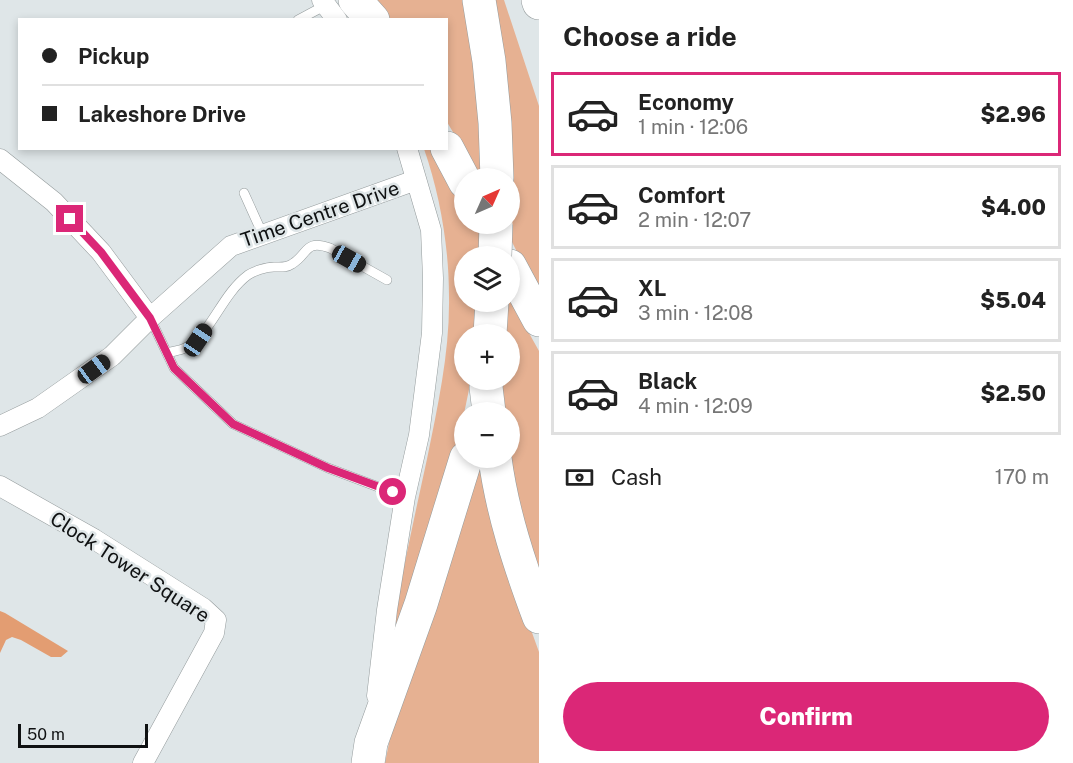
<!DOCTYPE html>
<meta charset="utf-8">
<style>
:root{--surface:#fff;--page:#f6f6f6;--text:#222;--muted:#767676;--line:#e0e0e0;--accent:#db2777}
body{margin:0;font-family:"Public Sans",sans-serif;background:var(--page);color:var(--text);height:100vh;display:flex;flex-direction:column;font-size:22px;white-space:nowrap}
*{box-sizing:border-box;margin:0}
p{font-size:20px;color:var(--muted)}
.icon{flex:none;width:33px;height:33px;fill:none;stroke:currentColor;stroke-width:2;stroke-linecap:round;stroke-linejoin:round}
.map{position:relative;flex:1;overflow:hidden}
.details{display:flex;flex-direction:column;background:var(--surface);width:534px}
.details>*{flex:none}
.hud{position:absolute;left:18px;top:18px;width:430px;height:132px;border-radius:0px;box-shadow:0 3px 9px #0003;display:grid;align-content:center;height:132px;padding:0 24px;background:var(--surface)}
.needle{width:39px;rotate:45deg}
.tools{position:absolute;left:454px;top:168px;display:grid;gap:12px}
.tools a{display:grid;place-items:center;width:66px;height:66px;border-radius:50%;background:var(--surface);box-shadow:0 3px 9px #0003;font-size:30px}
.scale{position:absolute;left:18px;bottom:15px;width:130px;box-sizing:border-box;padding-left:6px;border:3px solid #0f1112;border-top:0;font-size:16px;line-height:21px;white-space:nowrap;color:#0f1112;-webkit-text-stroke:4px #dfe6e8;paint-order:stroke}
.end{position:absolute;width:27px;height:27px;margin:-14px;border:8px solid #db2777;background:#fff;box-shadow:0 0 0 3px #fff}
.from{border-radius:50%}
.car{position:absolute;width:18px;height:36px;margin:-18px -9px;border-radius:8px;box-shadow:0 0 4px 2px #0007;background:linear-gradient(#222 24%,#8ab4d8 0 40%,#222 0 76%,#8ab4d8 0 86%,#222 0)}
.hud b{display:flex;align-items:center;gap:21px;height:57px;font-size:22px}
.hud b+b{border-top:2px solid var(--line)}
.hud i{width:15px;height:15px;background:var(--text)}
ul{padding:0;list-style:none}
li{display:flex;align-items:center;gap:18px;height:84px;margin:0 12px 9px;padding:0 12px;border:3px solid var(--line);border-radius:0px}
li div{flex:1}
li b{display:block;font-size:22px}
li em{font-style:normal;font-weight:800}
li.current{border-color:var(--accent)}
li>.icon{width:54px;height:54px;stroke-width:1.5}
h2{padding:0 24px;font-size:27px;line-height:72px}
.pay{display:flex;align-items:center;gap:15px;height:66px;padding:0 24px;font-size:22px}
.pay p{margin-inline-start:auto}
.cta{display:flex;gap:12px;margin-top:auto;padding:12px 24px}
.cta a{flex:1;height:69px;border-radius:36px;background:var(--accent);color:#fff;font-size:24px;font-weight:800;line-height:69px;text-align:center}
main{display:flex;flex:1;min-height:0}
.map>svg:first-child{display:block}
.green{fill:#e6b192}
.water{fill:#e39d72}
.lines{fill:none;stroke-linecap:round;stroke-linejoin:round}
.lane-casing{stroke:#949b9c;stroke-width:10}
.street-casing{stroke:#949b9c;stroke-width:21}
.highway-casing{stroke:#949b9c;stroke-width:34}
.lane{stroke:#fff;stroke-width:9}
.street{stroke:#fff;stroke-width:20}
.highway{stroke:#fff;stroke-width:33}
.highway-bridge-casing{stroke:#949b9c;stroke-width:34;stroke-linecap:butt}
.highway-bridge{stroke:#fff;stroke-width:33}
.route{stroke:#db2777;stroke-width:8}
.labels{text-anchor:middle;stroke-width:5;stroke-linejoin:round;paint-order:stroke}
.street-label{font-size:20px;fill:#0f1112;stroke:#dfe6e8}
</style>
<main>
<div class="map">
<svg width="539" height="763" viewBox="0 0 539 763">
<rect width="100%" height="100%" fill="#dfe6e8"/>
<path class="green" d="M374,0H471L490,178H480L447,122V20L389,19Z
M490,0H504L539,106V296L508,234L510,224V178Z
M424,149H435L465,205V224H475L486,245L485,256H465V302H481L478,334H465V380H471L456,452L398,626L393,624C403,569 415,514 427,459C438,405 450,351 449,296C449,248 440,194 424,149Z
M510,299L539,351V586L527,554L510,458V412H502L501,380H510V334H503L508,302H510Z
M483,458L500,544L539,652V763H385L402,679Z"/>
<path class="water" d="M0,611L5,613L68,651L61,657H51L21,640L12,637L6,640L0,653Z"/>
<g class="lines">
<defs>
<path id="lane" d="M298,20L326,5
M244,193L263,235
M150,318L174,368L233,424L328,468L405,497
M167,353C173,351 179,351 185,348C211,335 221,295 248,275C254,271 266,267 274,267C281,267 286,268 292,264C309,254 304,239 330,248L387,280"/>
<path id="street" d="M322,0L337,20
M0,159L54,202L101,252L150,318
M0,426L38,408L112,356L150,318L231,246L416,180
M0,486L94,539L203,608L216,620L214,633L143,763
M377,696L387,610L405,497L419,435L432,333L433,278L431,230L407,148"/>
<path id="highway" d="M355,0L373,20
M479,0L489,61L495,123L497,178
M538,0L539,3
M447,148L465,182
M510,266L539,320
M490,334L492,302
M487,380L486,387L489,412
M495,458C502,512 520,566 539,617
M368,763L371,743L421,604L466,458"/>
</defs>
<use href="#lane" class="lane-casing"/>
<use href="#street" class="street-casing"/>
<use href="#highway" class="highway-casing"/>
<use href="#lane" class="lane"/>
<use href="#street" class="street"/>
<use href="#highway" class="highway"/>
<defs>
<path id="highway-bridge" d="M495,256L496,224"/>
</defs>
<use href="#highway-bridge" class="highway-bridge-casing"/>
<use href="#highway-bridge" class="highway-bridge"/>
</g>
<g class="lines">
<path class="route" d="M70,219L101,252L150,318L174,368L233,424L328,468L393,492"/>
</g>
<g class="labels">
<g class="street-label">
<text transform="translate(320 214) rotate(-19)" y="7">Time Centre Drive</text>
<text transform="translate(130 567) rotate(33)" y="7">Clock Tower Square</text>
</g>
</g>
</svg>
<div class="tools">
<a><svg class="needle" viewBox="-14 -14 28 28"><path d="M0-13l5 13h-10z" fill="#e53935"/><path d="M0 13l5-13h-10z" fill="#767676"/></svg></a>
<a><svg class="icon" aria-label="layers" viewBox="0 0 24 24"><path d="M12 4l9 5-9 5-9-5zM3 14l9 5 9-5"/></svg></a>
<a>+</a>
<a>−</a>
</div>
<div class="scale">50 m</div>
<i class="end from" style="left:393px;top:492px"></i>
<i class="end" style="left:70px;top:219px"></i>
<i class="car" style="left:349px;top:259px;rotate:119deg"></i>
<i class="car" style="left:198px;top:340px;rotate:34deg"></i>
<i class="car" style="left:94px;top:369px;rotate:54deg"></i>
<div class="hud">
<b><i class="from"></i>Pickup</b>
<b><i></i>Lakeshore Drive</b>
</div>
</div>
<section class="details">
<h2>Choose a ride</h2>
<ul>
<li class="current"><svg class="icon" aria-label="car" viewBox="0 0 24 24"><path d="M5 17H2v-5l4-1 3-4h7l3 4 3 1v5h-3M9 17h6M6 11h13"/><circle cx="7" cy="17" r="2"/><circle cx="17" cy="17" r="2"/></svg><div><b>Economy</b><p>1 min · 12:06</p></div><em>$2.96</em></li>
<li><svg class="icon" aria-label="car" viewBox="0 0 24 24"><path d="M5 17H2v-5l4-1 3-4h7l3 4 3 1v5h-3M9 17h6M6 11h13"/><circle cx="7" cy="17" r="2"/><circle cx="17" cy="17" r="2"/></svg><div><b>Comfort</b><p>2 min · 12:07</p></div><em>$4.00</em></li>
<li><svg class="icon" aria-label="car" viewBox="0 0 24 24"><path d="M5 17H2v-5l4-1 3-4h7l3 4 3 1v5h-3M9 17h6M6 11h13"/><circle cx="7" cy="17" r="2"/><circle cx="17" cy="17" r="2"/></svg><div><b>XL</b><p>3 min · 12:08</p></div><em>$5.04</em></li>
<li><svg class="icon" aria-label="car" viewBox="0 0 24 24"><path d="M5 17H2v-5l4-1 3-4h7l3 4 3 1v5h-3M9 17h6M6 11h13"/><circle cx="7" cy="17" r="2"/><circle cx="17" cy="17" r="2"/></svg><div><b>Black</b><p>4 min · 12:09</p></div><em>$2.50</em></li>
</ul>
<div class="pay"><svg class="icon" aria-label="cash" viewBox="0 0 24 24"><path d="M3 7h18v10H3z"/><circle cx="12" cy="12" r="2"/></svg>Cash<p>170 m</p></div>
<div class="cta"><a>Confirm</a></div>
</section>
</main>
